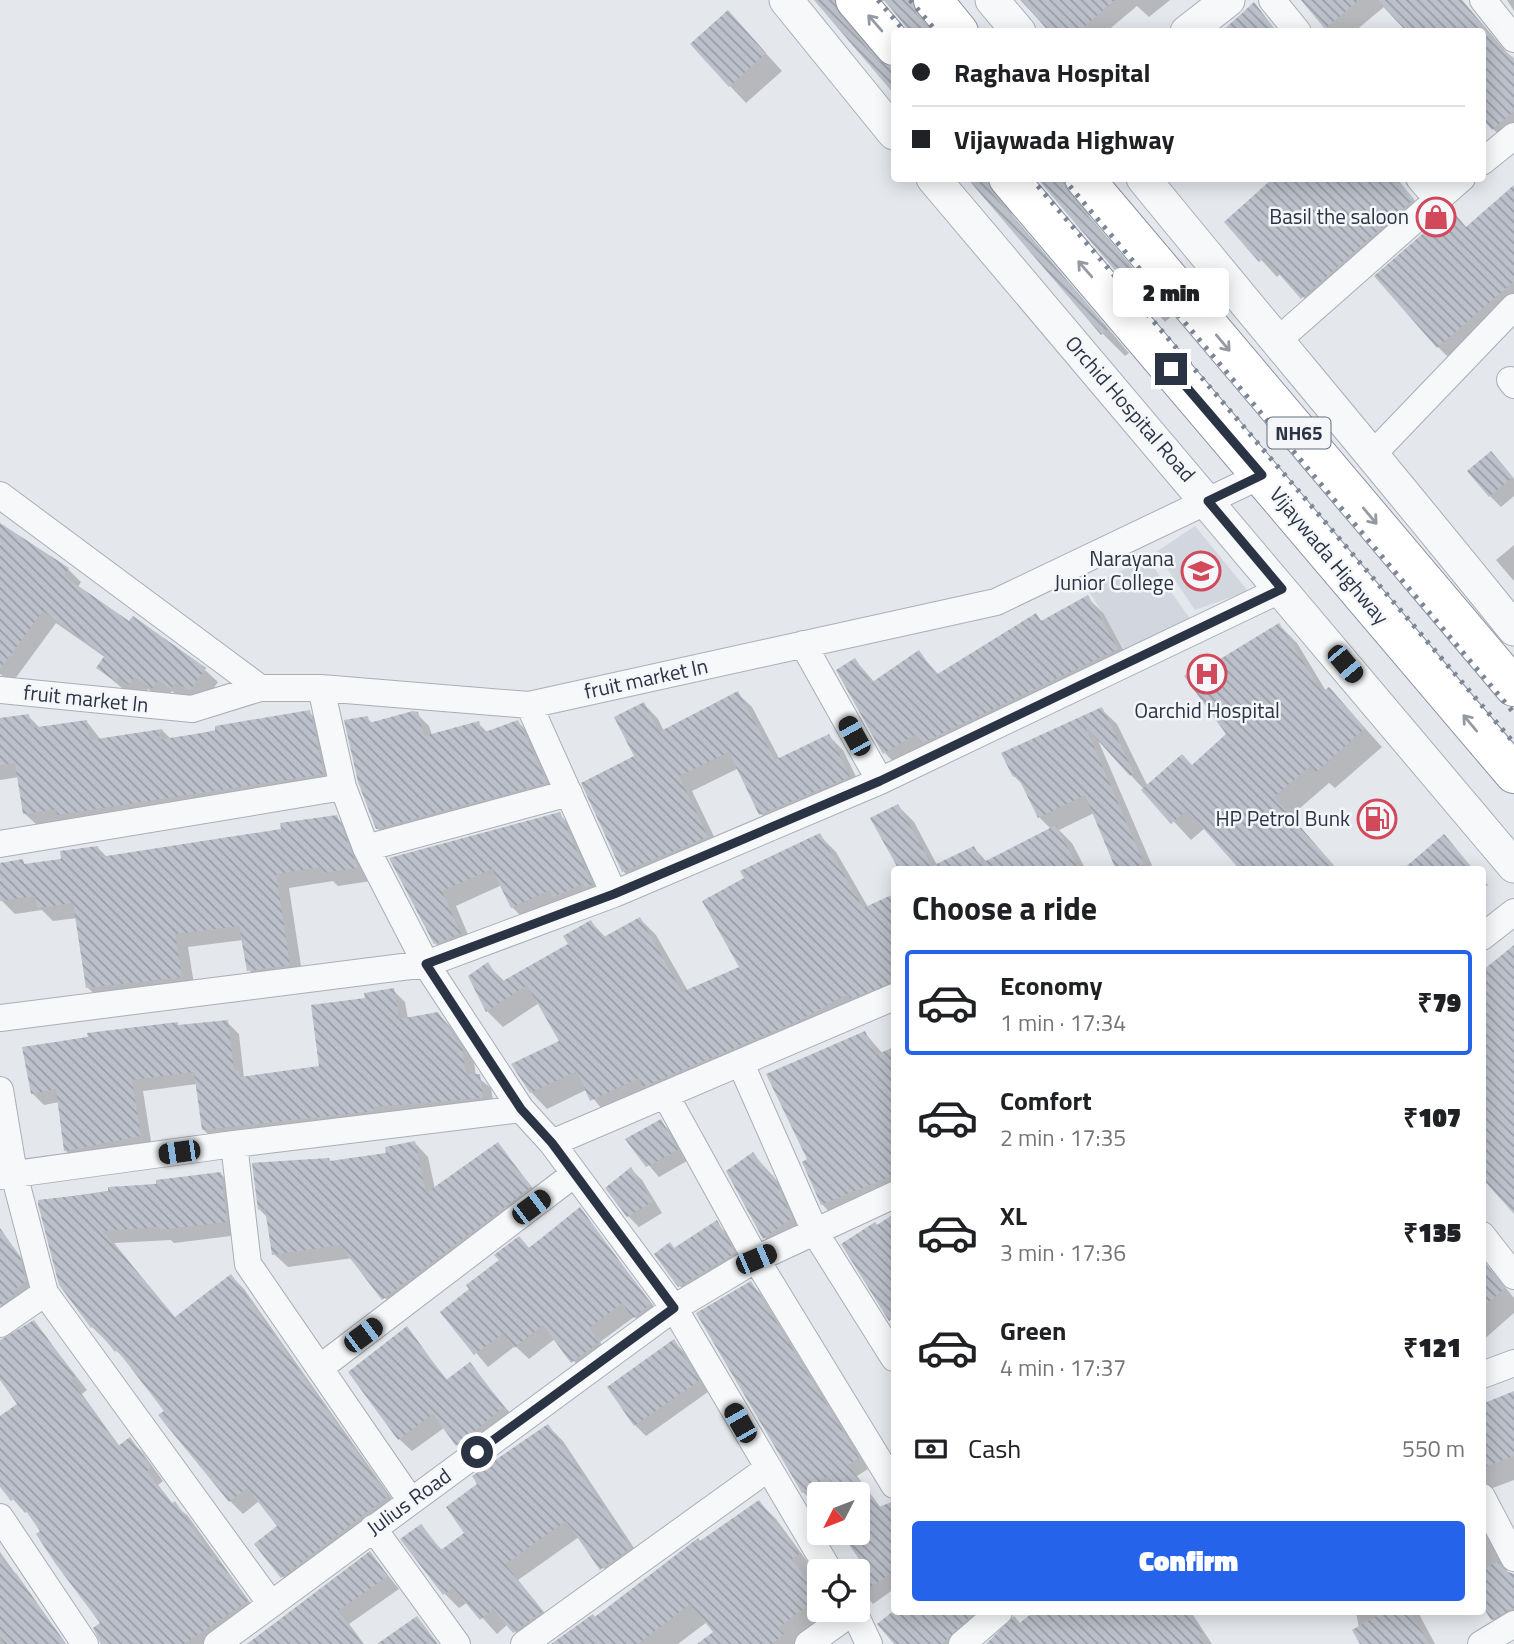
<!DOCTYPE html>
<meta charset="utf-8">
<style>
:root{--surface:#fff;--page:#f6f6f6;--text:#202124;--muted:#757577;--line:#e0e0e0;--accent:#2563eb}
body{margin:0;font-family:"Titillium Web",sans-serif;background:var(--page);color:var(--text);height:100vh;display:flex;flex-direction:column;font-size:26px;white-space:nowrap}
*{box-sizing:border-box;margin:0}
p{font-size:23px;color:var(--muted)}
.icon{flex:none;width:38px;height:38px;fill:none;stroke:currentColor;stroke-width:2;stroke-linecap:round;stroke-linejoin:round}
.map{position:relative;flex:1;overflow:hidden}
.sheet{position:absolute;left:891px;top:866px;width:595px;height:749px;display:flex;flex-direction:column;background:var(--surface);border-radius:7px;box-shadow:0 4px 18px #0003}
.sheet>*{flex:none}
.top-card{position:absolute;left:891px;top:28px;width:595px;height:154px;border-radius:7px;box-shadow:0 4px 18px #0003;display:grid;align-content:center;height:154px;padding:0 21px;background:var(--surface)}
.needle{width:46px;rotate:228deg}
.controls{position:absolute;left:807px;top:1482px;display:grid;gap:14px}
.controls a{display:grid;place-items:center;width:63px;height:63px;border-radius:7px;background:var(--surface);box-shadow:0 4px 18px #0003;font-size:35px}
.end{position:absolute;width:32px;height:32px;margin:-16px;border:9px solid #2b3445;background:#fff;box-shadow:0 0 0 4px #fff}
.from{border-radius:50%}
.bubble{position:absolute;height:49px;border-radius:7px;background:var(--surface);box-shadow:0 4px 18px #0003;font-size:23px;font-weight:800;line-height:49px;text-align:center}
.car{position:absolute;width:21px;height:42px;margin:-21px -10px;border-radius:9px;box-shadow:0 0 5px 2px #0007;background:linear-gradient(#222 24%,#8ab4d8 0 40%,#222 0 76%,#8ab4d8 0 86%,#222 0)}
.top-card b{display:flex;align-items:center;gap:24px;height:66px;font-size:26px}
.top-card b+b{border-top:2px solid var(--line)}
.top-card i{width:18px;height:18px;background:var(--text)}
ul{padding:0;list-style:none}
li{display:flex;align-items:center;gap:21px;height:105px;margin:0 14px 10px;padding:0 7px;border:4px solid transparent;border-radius:7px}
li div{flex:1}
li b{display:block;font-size:26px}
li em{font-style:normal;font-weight:800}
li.selected{border-color:var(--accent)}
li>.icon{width:63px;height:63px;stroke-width:1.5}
h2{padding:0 21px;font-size:32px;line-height:84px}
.pay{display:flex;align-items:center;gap:18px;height:77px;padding:0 21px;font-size:26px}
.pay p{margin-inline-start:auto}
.cta{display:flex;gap:14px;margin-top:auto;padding:14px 21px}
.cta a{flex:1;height:80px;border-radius:7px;background:var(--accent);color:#fff;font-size:28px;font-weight:800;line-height:80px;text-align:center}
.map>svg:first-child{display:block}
.built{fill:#d2d6de}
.shadow{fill:#0003}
.building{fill:url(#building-back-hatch)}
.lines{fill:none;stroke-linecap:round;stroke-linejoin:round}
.minor-casing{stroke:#a9aeb7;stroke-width:28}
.tertiary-casing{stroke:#a9aeb7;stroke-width:35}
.trunk-casing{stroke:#8b94a3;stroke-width:40}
.minor{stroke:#f7f8fa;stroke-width:26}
.tertiary{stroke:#f7f8fa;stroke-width:33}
.trunk{stroke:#fff;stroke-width:38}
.rail{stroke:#7d8696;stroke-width:5;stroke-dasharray:3.5 7;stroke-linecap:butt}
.oneway{stroke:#959aa2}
.route{stroke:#2b3445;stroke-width:9}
.labels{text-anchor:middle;stroke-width:5;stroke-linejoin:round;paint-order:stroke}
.shield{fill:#f4f6f9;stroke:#676e7b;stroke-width:2}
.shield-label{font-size:19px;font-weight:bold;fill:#2b3445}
.poi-label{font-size:21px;fill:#2b3445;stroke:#f4f6f9;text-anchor:end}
.street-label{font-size:21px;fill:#2b3445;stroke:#f4f6f9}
</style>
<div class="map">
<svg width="1514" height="1644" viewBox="0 0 1514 1644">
<defs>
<pattern id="building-back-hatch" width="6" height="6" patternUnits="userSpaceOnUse" patternTransform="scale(1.75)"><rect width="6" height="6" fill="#bbc0ca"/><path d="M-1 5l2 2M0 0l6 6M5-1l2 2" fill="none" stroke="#989da6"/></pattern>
</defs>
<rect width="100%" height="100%" fill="#e4e7ec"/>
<path class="built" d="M1195,526L1248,591L1195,610L1156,552Z
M1147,558L1191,620L1126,652L1087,588Z"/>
<path class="shadow" d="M816,0H925L935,32H910L886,1L874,0L855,29L887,68L894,69V91Z
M1020,0H1170L1149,17L1137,6L1106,32H1050Z
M1303,0H1462L1514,61V139L1508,144L1493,129L1482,32L1385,6L1354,32H1330Z
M1507,0H1514V11Z
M744,29L782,71L746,103L730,86Z
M969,178H1027L1008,206L1013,216L1129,353L1125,356L1103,334Z
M1033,178H1078L1089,216L1173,315L1165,322L1039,179Z
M1395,178L1429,217L1319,314L1281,273L1277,277L1226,222Z
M1514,187V312L1455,364L1438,347L1467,228Z
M1502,464L1514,479V496L1501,507L1490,496Z
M0,525L68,569L81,582L78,587L129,624L133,618L205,670L218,682L206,699L189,695L185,701L172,691L165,700L148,689L143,697L131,689L128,693L98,668L106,658L56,623L12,683L0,674Z
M1514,545V581L1496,560Z
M1087,597L1103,613L1132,665L900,769L885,753L838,671L855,660L875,683L919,653L939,675L1036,616L1043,622Z
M1279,625L1297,643L1326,691L1346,707L1382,747L1335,788L1329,783L1291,816L1337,870L1205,828L1191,840L1098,740L1154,870H1118L1094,813L1059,830L1072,843L1086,870H901L898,806L914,822L937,865L974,848L987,862L1051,829L1039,817L1024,786L1014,776L1101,709L1117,724L1148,787L1193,767L1229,734L1213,666Z
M737,693L752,707L780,760L829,736L843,750L863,791L775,828L761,814L739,768L692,791L721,851L637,886L623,871L644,704L658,719L664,731Z
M309,712L323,725L337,787L38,826L24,813L19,777L0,780V720L28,716L41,729L87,722L101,740L162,730L171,739Z
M417,714L429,726L432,735L478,723L487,732L518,722L530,734L557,795L389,840L377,828L367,718L373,724Z
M559,814L574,829L606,899L527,922L512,907L502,885L456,906L474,949L450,958L435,943L392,859Z
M336,817L350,831L371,881L338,886L333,881L289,888L303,979L263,984L249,970L243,940L188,947L195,990L102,1001L88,988L77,918L53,921L42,910L15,914L1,900L0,865L22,861L27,866L63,861L98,848L107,857L283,830Z
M820,836L836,852L868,907L894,896V1004L608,1116L586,1090L547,1109L531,1092L561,1042L539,1003L503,1027L487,1011L473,975L490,967L505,982L570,945L591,922L606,938L640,919L656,935L688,991L741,968Z
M1482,879L1488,885L1482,890Z
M393,990L405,1002L408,1019L438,1014L450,1026L474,1062L476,1076L491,1088L494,1109L215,1141L203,1129L197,1084L143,1091L152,1148L77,1162L66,1151L59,1102L44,1105L32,1093L24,1049L129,1029L227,1022L239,1034L244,1078L321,1068L367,1000Z
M865,1033L883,1054L894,1049V1197L838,1221L822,1204L810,1160Z
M660,1121L671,1132L687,1161L659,1177L627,1140Z
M415,1143L428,1157L435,1189L498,1144L543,1201L397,1313L353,1258L288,1267L274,1254L268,1218L259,1209L332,1163L388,1154Z
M753,1154L789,1194L807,1235L781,1254L764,1237Z
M631,1169L642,1180L662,1213L639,1227L628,1216Z
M221,1174L234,1187L239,1235L174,1243L171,1240L114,1243L176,1319L231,1276L244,1289L400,1510L295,1589L282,1576L279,1527L259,1501L243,1514L230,1501L130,1364L92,1327L40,1201Z
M580,1210L663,1318L647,1330L634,1317L600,1342L611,1356L585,1375L556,1338L529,1359L515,1346L488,1367L442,1312Z
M894,1216V1323L891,1320L878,1227Z
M717,1223L727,1234L744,1265L690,1297L680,1286L675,1250Z
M2,1233L31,1270L38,1295L0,1329Z
M1482,1259L1514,1298V1313L1482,1341Z
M750,1283L761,1294L868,1469L857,1476L881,1508L889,1503L894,1508V1589L873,1604L858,1587V1572H850L863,1563L844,1533H858V1524L862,1521L858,1516V1494H842L837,1488L827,1494H819V1500L814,1503L803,1492Z
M34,1322L87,1390L82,1394L120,1447L130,1440L143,1453L163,1481L158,1485L173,1504L188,1516L259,1615L215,1644H111L103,1623L43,1532L28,1511L25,1513L0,1484V1418L19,1405L0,1377V1341Z
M406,1329L448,1381L469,1364L516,1420L470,1458L444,1428L412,1451L399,1439Z
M674,1341L684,1352L708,1392L646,1436L635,1425Z
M1514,1392V1480L1482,1492V1404Z
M548,1426L563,1441L644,1563L616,1584L579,1537L518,1580L556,1627L527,1644L508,1624L497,1634L468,1602L459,1608L444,1593L420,1527L443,1551L467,1533L480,1484Z
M1482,1499L1484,1522L1508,1573L1514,1575V1634L1509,1636L1492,1619L1482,1602Z
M759,1502L776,1519L815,1572L808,1577L819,1592V1610H832L836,1616L797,1644H700L716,1632L707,1622L678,1644H556Z
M0,1552L66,1644H0Z
M370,1553L399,1589L349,1624L364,1644H250Z
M895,1612H976L987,1625L967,1644H896L880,1625Z
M1035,1612H1191L1212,1644H994Z
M1356,1612H1418L1435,1644H1362Z"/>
<path class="building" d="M814,0H834L838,14L877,60L894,67V94Z
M884,0H912L916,13L930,32H910Z
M1023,0H1115L1078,32H1049Z
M1301,0H1359L1325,29Z
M1377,0H1462L1502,49L1514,58V111L1492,130L1482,118V32H1407Z
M1254,2L1277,32H1221L1240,15Z
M728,10L766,53L729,87L690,44Z
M967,178H987L991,192L1108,329L1101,335Z
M1037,178H1063L1067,192L1152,292L1141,301Z
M1273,178H1396L1414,199L1301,299L1264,257L1259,262L1224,222Z
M1514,185V281L1437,348L1374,276L1451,209L1466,227Z
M1491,451L1513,477L1489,497L1467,471Z
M0,523L69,568L64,576L129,621L133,616L206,668L190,690L175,683L171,689L158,680L152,689L135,677L129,685L118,677L115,681L96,668L105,655L43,611L0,669Z
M1088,595L1118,649L922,743L916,734L883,754L836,670L855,658L871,683L919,650L936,675L1036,613L1041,621Z
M1279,623L1322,692L1329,687L1365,728L1316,772L1310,766L1274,797L1338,870H1240L1187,810L1171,824L1141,790L1182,754L1192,765L1226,734L1184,676L1208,658L1212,664Z
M738,691L775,760L829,734L850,777L759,815L729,752L679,776L708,837L622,872L581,783L634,756L614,717L644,702L659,732Z
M1102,707L1134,773L1130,776L1085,726L1144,864L1129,870H1116L1085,795L1038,818L1017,775L1013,777L1001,753Z
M310,710L324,774L57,815L56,809L23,814L15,763L0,765V718L29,714L31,728L87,720L90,740L162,729L157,740L215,731V726Z
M413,711L418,712L424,736L479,721L482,733L518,720L547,783L376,829L358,782L344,720L368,716L369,723Z
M898,804L932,866L974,846L982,863L1056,825L1079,870H899L870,818Z
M560,812L592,885L585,888L583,884L553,897L550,890L511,908L492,869L442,891L461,934L434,944L389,858Z
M337,815L358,868L322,873L321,867L276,874L290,965L247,971L239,926L175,934L182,977L86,988L73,903L37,908L35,896L0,901V863L23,859L24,864L61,859L60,851L98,846L100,857L281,829L280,823Z
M820,833L863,908L894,894V982L850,999L848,994L800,1020L643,1087L639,1078L590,1101L577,1071L530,1093L511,1064L559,1041L527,985L486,1012L468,976L488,962L501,982L568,944L563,936L591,920L602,938L640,917L682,992L739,967L702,901L744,878L740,871Z
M1444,834L1474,870H1402Z
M1514,945V1214L1482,1178V971Z
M394,988L399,1019L438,1012L462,1048L466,1074H480L483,1098L373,1107L374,1111L202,1130L194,1072L132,1080L141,1136L64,1151L56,1089L31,1094L22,1047L88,1037L87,1033L178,1022V1025L228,1020L234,1071L239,1070L240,1077L319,1066L311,1005L365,998L364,993Z
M865,1031L876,1055L894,1047V1175L821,1205L802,1162L807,1159L766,1074Z
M661,1119L678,1150L646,1167L625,1139Z
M415,1141L426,1193L498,1142L531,1187L382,1300L340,1245L272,1255L265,1209L258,1210L252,1163L329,1158L330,1161L386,1153L385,1147Z
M753,1152L770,1176L773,1175L792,1218L763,1239L726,1171Z
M631,1167L652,1202L627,1217L605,1188Z
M221,1172L227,1222L159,1230V1227L103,1231L175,1317L231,1274L388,1496L281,1578L254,1544L277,1526L247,1488L229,1502L158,1415L164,1411L117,1350L115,1352L94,1326L91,1328L59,1285L38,1204V1200L108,1192V1187L156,1184V1180Z
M580,1207L651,1304L633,1318L622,1303L589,1328L599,1342L571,1363L543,1325L514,1348L503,1333L474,1355L440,1312L469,1289L466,1285L499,1260L494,1255L519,1236L529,1248Z
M894,1214V1318L889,1321L841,1244L875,1222L877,1225Z
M717,1220L735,1253L678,1287L654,1254L670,1242L674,1248Z
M0,1228L19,1255L26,1281L13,1291L15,1294L0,1305Z
M1482,1261L1505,1288L1482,1308Z
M751,1281L859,1458L848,1465L879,1507L894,1501V1571L858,1596V1564L861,1562L841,1533H858V1494H840L827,1477L802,1493L696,1313Z
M34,1320L75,1376L71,1380L118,1446L130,1437L151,1467L147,1471L171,1504L175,1501L215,1561L218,1559L248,1601L184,1644H101L93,1628L100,1623L55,1563L36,1534L40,1531L16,1497L11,1501L0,1487V1416L17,1404L0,1380V1340Z
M407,1326L446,1380L470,1362L504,1407L456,1446L433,1414L398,1440L348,1372Z
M674,1339L699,1381L634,1426L607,1387Z
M1514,1391V1456L1482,1468V1404Z
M548,1424L631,1548L600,1570L566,1521L505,1564L543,1611L513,1633L493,1609L480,1620L453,1588L443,1595L400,1539L421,1524L441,1550L464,1533L446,1507L477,1484L472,1476Z
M759,1500L799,1554L792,1559L819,1597L778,1628L784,1634L772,1644H697L713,1632L690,1604L638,1644H551L593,1614L595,1617L698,1538L700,1541Z
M370,1551L388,1576L338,1611L362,1644H247Z
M0,1557L13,1575L16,1573L66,1644H5L0,1637Z
M1498,1561L1505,1571L1514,1574V1608L1491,1620L1482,1605V1570Z
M892,1612H975L942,1644H894L877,1624Z
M1033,1612H1188L1202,1633L1198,1635L1204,1644H986L1014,1616L1020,1623Z
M1384,1612H1410L1429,1644H1360L1352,1630Z
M417,1616L438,1644H377Z"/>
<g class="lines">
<defs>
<path id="minor" d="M1272,0L1298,32
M1483,0L1514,39
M1482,162L1514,136
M1419,178L1437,199
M1276,342L1462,178
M1510,380L1514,385
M1373,454L1514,307
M0,495L260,688
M803,644L880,781
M321,688L343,787L366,848L426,964L521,1109L552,1143L674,1308L830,1572
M0,690L192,709L260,688H321L529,705L996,602L1262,475
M529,705L614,894
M0,844L343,787
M366,848L569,793
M1482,937L1514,912
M0,1018L426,964L614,894L880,781L1282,589
M741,1064L816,1234L894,1358
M0,1090L14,1174L45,1293L271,1604
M666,1096L756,1259L894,1485
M552,1143L894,997
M234,1144L521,1109
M0,1176L234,1144L248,1264L411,1501
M1482,1235L1514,1276
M0,1324L45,1293
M321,1367L573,1175
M1482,1375L1514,1363
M1482,1497L1514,1558
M0,1517L85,1644
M373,1528L457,1644
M853,1610L869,1644
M217,1644L674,1308L756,1259L894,1195
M524,1644L767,1469
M808,1644L854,1611
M962,1644L999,1612
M1481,1644L1514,1624"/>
<path id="tertiary" d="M786,0L894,133
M992,0L1019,32
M1187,32L1228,0
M933,178L1514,866
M1143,178C1266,329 1392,477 1514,629"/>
<path id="trunk" d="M855,0L894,46
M933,0L959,32
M1008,178L1514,774
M1084,178L1514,687"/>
</defs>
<use href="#minor" class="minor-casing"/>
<use href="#tertiary" class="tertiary-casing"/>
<use href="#trunk" class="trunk-casing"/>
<use href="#minor" class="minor"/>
<use href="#tertiary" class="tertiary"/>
<use href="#trunk" class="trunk"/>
<path class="rail" d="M878,0L905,32
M910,0L937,32
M1031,178L1514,743
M1063,178L1514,713"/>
</g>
<defs><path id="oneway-shaft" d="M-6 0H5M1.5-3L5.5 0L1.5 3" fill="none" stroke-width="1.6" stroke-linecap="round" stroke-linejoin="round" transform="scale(1.75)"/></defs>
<g class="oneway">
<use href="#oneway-shaft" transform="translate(875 23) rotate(-131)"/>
<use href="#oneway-shaft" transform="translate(1085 269) rotate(-131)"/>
<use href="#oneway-shaft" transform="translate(1223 343) rotate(50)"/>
<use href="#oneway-shaft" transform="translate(1370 516) rotate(50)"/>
<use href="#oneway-shaft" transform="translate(1470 723) rotate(-130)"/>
</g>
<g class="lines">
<path class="route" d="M477,1452L674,1308L552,1143L521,1109L426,964L614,894L880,781L1282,589L1208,501L1262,475L1171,369"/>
</g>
<defs>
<symbol id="shop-ring" viewBox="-11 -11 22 22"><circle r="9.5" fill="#f4f6f9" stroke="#d1495b" stroke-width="1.5"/><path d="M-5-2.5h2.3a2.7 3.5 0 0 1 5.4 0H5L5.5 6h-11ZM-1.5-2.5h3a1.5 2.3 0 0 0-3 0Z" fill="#d1495b"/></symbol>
<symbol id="university-ring" viewBox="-11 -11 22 22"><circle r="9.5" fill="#f4f6f9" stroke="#d1495b" stroke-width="1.5"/><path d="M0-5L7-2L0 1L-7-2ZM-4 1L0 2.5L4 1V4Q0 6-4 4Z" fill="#d1495b"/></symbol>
<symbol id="hospital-ring" viewBox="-11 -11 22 22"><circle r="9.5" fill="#f4f6f9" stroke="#d1495b" stroke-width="1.5"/><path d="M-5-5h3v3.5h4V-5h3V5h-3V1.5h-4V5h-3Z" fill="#d1495b"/></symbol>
<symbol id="fuel-ring" viewBox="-11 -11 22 22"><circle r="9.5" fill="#f4f6f9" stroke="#d1495b" stroke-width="1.5"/><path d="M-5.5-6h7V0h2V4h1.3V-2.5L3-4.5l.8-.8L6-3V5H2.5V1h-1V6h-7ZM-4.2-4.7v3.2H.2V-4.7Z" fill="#d1495b"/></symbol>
</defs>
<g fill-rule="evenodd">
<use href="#shop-ring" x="1414" y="195" width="44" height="44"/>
<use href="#university-ring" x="1179" y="549" width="44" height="44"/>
<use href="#hospital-ring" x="1185" y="652" width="44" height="44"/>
<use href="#fuel-ring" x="1355" y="797" width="44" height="44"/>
</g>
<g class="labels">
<rect class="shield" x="1267.5" y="417.5" width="63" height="31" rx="5"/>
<g class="shield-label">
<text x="1299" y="440">NH65</text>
</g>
<g class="poi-label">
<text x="1409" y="224">Basil the saloon</text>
<text x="1174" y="566">Narayana<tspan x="1174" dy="24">Junior College</tspan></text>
<text x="1207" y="718" text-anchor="middle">Oarchid Hospital</text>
<text x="1350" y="826">HP Petrol Bunk</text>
</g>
<g class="street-label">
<text transform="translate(1130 409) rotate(49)" y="7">Orchid Hospital Road</text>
<text transform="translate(1329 556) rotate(50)" y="7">Vijaywada Highway</text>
<text transform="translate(646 679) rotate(-12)" y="7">fruit market ln</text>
<text transform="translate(86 699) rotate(6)" y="7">fruit market ln</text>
<text transform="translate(409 1502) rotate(-36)" y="7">Julius Road</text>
</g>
</g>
</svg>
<div class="controls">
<a><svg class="needle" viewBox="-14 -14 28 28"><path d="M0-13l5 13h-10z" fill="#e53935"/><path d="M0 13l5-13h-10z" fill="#757577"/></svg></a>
<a><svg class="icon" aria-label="locate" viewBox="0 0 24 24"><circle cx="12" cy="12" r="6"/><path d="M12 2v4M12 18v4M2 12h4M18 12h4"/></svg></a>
</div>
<i class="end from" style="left:477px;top:1452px"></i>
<i class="end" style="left:1171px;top:369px"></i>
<div class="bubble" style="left:1113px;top:268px;width:116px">2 min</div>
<i class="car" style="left:1345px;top:664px;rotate:140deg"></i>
<i class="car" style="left:854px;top:736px;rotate:331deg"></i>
<i class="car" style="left:179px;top:1152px;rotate:262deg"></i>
<i class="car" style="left:531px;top:1207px;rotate:53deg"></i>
<i class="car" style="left:756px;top:1259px;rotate:67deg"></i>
<i class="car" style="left:363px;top:1335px;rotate:53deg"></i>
<i class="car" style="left:740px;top:1423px;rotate:330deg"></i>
<div class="top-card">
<b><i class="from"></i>Raghava Hospital</b>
<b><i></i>Vijaywada Highway</b>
</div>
<section class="sheet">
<h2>Choose a ride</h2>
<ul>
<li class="selected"><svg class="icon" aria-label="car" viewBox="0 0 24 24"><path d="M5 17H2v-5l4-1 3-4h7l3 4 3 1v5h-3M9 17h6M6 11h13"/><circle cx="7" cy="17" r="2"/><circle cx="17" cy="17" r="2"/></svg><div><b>Economy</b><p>1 min · 17:34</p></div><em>₹79</em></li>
<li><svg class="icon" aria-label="car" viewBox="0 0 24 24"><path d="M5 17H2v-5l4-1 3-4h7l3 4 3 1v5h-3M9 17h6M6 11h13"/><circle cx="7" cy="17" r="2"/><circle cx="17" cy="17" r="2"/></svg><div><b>Comfort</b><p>2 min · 17:35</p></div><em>₹107</em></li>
<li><svg class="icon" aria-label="car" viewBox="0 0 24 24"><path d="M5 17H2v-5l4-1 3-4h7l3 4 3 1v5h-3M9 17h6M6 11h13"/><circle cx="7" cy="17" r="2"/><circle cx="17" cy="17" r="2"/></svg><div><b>XL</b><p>3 min · 17:36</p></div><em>₹135</em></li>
<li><svg class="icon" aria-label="car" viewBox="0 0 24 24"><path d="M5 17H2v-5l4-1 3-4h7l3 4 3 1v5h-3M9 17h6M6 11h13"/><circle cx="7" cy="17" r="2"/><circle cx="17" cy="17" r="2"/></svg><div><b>Green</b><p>4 min · 17:37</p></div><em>₹121</em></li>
</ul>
<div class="pay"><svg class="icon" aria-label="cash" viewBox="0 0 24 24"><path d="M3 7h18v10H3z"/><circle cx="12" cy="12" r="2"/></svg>Cash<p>550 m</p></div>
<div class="cta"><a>Confirm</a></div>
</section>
</div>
